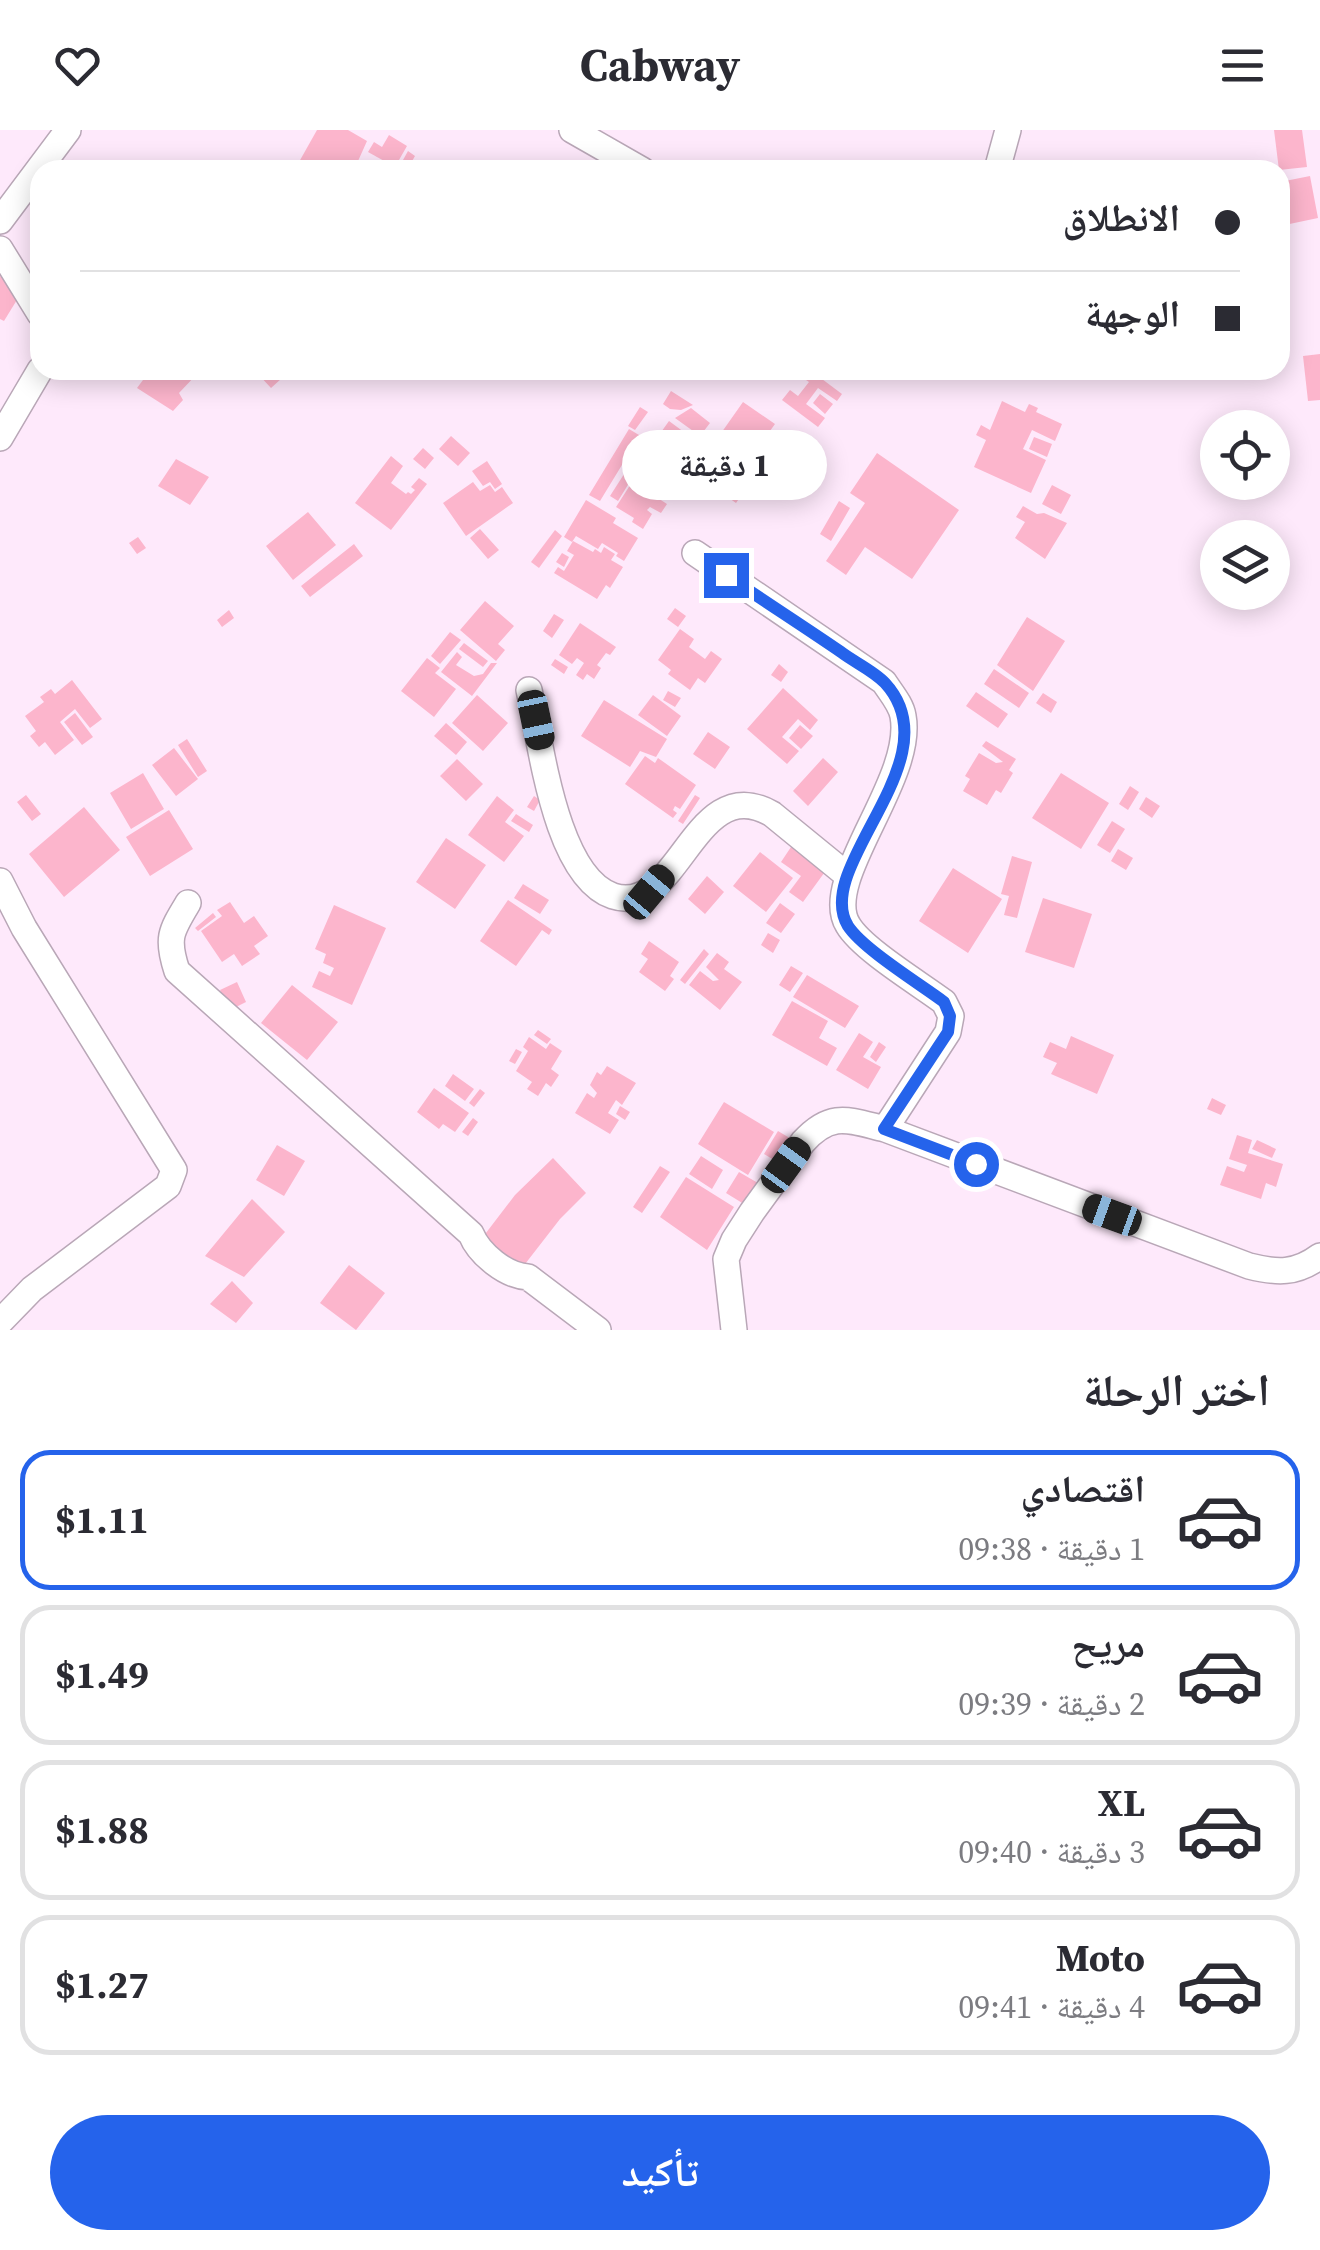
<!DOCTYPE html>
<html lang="ar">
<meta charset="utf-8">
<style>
:root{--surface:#fff;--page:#f7f7f7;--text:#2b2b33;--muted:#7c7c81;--line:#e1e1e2;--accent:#2563eb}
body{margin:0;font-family:"Source Serif 4","Noto Naskh Arabic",serif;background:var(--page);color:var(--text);direction:rtl;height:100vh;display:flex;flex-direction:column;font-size:38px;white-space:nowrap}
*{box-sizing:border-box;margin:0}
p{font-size:32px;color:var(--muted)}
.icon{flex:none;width:55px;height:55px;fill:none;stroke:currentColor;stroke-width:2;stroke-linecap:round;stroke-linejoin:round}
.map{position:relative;height:1200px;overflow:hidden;direction:ltr}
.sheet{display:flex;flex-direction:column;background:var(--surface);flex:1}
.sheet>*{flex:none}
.guide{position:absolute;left:30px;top:30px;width:1260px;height:220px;border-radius:30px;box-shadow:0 5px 25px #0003;direction:rtl;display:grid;align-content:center;height:220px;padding:0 50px;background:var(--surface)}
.tools{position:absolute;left:1200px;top:280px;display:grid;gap:20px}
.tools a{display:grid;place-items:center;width:90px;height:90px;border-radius:50%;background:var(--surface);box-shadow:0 5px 25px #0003;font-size:50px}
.end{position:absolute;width:45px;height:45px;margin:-22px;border:12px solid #2563eb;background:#fff;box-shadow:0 0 0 5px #fff}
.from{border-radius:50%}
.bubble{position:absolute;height:70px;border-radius:35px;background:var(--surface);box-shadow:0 5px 25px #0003;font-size:32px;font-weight:700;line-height:70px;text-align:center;direction:rtl}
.car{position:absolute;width:30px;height:60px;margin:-30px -15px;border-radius:12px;box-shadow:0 0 8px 2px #0007;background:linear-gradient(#222 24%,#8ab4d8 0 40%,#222 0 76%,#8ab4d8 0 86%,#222 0)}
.guide b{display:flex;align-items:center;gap:35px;height:95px;font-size:38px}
.guide b+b{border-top:2px solid var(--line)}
.guide i{width:25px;height:25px;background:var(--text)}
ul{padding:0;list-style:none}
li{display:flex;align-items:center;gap:30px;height:140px;margin:0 20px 15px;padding:0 30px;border:5px solid var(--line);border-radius:30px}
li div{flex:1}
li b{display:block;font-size:38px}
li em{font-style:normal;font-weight:700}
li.active{border-color:var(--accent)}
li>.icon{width:90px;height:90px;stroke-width:1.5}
h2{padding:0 50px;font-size:45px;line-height:120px}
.primary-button{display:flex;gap:20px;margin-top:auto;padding:20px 50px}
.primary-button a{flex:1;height:115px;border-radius:60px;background:var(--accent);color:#fff;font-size:40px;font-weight:700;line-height:115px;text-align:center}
header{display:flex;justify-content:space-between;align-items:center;height:130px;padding:0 50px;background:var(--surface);font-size:45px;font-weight:700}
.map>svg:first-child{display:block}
.building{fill:#fcb5cc}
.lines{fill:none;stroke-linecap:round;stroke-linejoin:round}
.minor-casing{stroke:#b9a7b7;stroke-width:28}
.minor{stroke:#fff;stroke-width:25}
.route{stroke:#2563eb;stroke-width:12}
</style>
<header><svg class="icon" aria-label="menu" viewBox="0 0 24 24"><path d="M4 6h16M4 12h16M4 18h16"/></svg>Cabway<svg class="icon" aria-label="heart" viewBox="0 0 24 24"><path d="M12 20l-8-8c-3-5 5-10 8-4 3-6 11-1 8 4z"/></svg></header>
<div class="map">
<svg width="1320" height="1200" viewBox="0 0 1320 1200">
<rect width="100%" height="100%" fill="#fee9fb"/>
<path class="building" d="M317,0H348L367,11L354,40H315L299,32Z
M1274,0H1302L1307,37L1279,40Z
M389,5L407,16L395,37L368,22L374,12L382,17Z
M408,21L415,26L407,40H400L398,39Z
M1310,46L1318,88L1280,96V52Z
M0,146L23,160L4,191L0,189Z
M1320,224V270L1308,271L1303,226Z
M135,240H190L197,244L179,263L183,270L173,281L137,258L143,250L133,243Z
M261,240H291L271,258L257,243Z
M804,240H810L842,264L837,271L818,258L806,274L825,288L818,297L782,270L790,260L798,266L809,252L800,246Z
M671,261L693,275L681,280L670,279L663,274Z
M820,264L833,274L825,284L813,273Z
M1002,271L1025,282L1029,274L1038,278L1036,282L1062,294L1055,311L1032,300L1023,319L1046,330L1031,363L974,337L986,310L976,305L981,295L990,300Z
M743,272L775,294L757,319L768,327L736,373L693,343Z
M640,277L648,282L635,300L628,296Z
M691,278L710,293L700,306L675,288Z
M669,291L692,308L683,321L659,305Z
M629,299L659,317L650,333L640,327L635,336L625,330L600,371L589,365Z
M451,306L470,323L458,336L439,319Z
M1034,307L1052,314L1047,327L1029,319Z
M423,318L434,328L425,339L413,329Z
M662,318L683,331L674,347L653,334Z
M877,323L959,380L912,449L865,417L846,445L826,431L865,373L850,363Z
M391,326L403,336L391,353L406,364L408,362L411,364L415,360L411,357L419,348L427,354L391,400L355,373Z
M176,329L209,347L190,375L158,356Z
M487,331L502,354L495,359L490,352L483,356L472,341Z
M645,332L679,353L675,360L658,349L650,363L667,374L661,383L650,377L647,380L652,384L643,399L632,392L634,388L616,377Z
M626,341L634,345L618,371L610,366Z
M473,352L480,361L490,355L495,362L502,357L513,373L466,406L443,373Z
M663,355L675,362L671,370L659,363Z
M1052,355L1071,365L1061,384L1042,374Z
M586,370L616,388L613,393L638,408L624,431L616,426L618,423L602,413L598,419L576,406L572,412L564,407Z
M839,371L850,378L831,411L820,404Z
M1023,376L1037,384L1044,383L1067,393L1045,429L1015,408L1025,392L1016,387Z
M308,382L336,415L293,450L266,416Z
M480,399L499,420L488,429L470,408Z
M555,400L562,406L539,438L531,432Z
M138,407L146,418L137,424L129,413Z
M573,411L593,422L595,419L601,423L604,417L615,424L611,430L623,437L610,458L606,455L597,469L554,443L558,437L564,441L574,425L567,421Z
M354,414L363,426L310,467L301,456Z
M562,423L569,427L564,437L556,432Z
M485,471L514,496L498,514L505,520L496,531L460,500Z
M675,478L686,486L678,497L667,489Z
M229,480L234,488L222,497L217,490Z
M554,484L564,490L552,508L543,501Z
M1027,487L1065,511L1033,561L997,535Z
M580,493L616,517L610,525L606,523L597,535L601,538L594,549L587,544L583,550L576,545L584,533L577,528L572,534L559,525Z
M680,499L694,509L689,517L705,529L711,521L722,529L705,553L698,548L690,560L668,544L671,540L658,530Z
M450,502L461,510L440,534L431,526Z
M464,513L488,531L483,537L459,519Z
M457,522L462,527L456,535L474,546L483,544L491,533H497L472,566L441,542Z
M427,528L440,538L435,543L456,559L434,587L401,561Z
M555,529L568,537L564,544L551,535Z
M779,534L788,542L781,552L771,545Z
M994,539L1029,563L1019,578L984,554Z
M72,550L102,589L90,598L75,579L60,592L74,610L55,625L45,612L39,617L30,606L36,601L25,586L44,572L40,567L51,559L55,564Z
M783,558L818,590L810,600L798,589L782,607L799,621L787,634L747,599Z
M668,561L681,568L675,577L663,570Z
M976,562L1008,584L998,598L966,576Z
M1043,563L1057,572L1051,583L1036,573Z
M477,565L508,593L483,621L452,593Z
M653,565L681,586L667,606L638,585Z
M604,570L667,609L656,627L640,621L630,637L581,606Z
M75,583L93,607L82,615L64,592Z
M446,593L467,612L456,625L434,606Z
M800,595L813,606L801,619L789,608Z
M708,602L730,617L715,639L693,624Z
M187,609L207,641L198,647L178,615Z
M986,611L1016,629L1009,640L1013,643L1001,663L996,660L987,675L963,661L970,649L965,646L979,623L996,633L1003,632L982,616Z
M174,618L198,649L176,666L152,635Z
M645,626L655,633L658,628L696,655L680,679L675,676L673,680L677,683L673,688L625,654Z
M823,628L838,642L808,676L793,661Z
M457,629L483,654L466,671L440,646Z
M143,643L164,679L131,699L110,663Z
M1061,643L1109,673L1081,719L1032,688Z
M1130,656L1139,662L1128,680L1119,674Z
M26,665L41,684L32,691L17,672Z
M695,665L700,668L683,694L678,691Z
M497,666L514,680L505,692L524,706L504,732L468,705Z
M534,666L540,670L534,681L527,677Z
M1146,667L1160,676L1152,688L1139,679Z
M84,677L120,720L64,767L29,724Z
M169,680L193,719L150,746L126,707Z
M516,684L533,695L529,702L511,691Z
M1112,691L1125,699L1110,723L1097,715Z
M446,708L486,735L455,779L416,752Z
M793,714L827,739L803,772L789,762L801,746L781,732Z
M1118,719L1133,728L1126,740L1111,731Z
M760,722L793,748L766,782L733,756Z
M1012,726L1032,732L1017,788L1004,785L1009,766L1001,764Z
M953,738L1002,769L968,823L919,791Z
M707,746L724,762L705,784L688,769Z
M523,754L549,770L540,784L514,768Z
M1043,768L1092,784L1074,838L1025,822Z
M508,770L552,800L549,805L542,800L516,836L480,811Z
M230,772L244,793L254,786L268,806L254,816L260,824L242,836L234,824L222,832L201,801L222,786L217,780Z
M780,773L795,784L781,803L766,793Z
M334,775L386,798L352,875L312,857L319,841L330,846L334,838L323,833L326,824L315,819Z
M213,783L216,787L198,801L195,798Z
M768,803L780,810L773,823L761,815Z
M649,811L679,832L670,846L674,849L665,861L639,842L648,829L641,824Z
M704,819L709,824L685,854L680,850Z
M717,823L729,832L724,839L742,852L720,880L689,855L700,841L713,851L719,850L706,837Z
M791,836L803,843L790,862L779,855Z
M807,845L859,876L845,898L793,867Z
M237,852L246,872L230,880L220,860Z
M292,855L338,892L307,930L261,893Z
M792,871L828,891L819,908L837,918L827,936L772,905Z
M538,900L551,909L547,914L534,905Z
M859,903L873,912L863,927L881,937L868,959L836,940Z
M1071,906L1114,925L1097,964L1051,944L1057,933L1043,927L1050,912L1066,919Z
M529,907L546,919L550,913L562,921L551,939L559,945L551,957L546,953L538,966L527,959L532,952L516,941L528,921L523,917Z
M879,912L886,917L876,932L870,927Z
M516,919L522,922L515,934L509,931Z
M607,936L636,953L622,975L616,970L608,983L619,990L610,1004L575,983L587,963L594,968L597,963L590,955L597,942L601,945Z
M453,944L474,959L465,971L445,956Z
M434,958L469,983L455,1002L443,994L439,999L417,982Z
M480,959L485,963L474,977L469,973Z
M1212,968L1226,975L1221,985L1207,979Z
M724,972L774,1002L748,1045L698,1014Z
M620,976L630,982L625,990L616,984Z
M473,988L478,992L468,1006L462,1002Z
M778,1001L793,1010L779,1033L764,1024Z
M1237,1005L1252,1010L1248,1023L1283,1034L1276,1057L1266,1053L1261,1069L1220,1055L1227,1036L1244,1042L1247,1035L1229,1029Z
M1257,1010L1276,1019L1272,1028L1252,1019Z
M277,1015L305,1031L284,1066L256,1050Z
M701,1026L723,1040L712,1059L689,1044Z
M553,1028L586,1063L560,1089L515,1147L476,1116L515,1065Z
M660,1036L670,1042L642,1083L633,1077Z
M739,1042L765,1057L752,1079L726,1063Z
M686,1047L734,1077L707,1120L660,1087Z
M252,1069L285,1102L244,1147L205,1126Z
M349,1135L385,1163L356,1200L320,1173Z
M232,1151L253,1173L236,1193L210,1174Z"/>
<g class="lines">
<defs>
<path id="minor" d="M572,0L642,40
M997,40L1008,0
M0,91L68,0
M0,119L40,184
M0,308L40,240
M695,423L884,552C891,563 901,574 903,586C915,650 820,750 848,795C862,819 920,854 944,872L951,886L948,902L885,999
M529,560C541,613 555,746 613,766C679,788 694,639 772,684L848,746
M0,751L24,798L174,1040L168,1056L32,1159L0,1192
M188,773C171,801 166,808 177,841L471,1104C479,1124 506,1146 528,1147L598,1200
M734,1200L726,1129L734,1110L752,1082L803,1012C831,981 848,990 885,999L1249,1136C1277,1143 1296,1144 1320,1126"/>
</defs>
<use href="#minor" class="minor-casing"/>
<use href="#minor" class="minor"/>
</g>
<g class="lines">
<path class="route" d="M726,445C764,471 803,496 841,522C854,532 874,541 885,553C955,629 811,736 848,796C863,819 920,854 944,872L950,886L948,902L884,999L976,1034"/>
</g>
</svg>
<div class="tools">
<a><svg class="icon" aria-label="locate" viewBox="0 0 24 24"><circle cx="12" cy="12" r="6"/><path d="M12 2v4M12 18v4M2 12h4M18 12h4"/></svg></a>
<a><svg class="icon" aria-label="layers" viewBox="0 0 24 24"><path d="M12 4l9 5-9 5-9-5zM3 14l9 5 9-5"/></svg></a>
</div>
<i class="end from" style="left:976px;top:1034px"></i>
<i class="end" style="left:726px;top:445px"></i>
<div class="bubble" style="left:622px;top:300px;width:205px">1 دقيقة</div>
<i class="car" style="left:536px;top:590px;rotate:168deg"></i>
<i class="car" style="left:649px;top:762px;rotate:40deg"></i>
<i class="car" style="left:786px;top:1035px;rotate:36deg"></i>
<i class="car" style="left:1112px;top:1085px;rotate:290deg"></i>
<div class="guide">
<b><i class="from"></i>الانطلاق</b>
<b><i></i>الوجهة</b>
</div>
</div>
<section class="sheet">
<h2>اختر الرحلة</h2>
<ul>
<li class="active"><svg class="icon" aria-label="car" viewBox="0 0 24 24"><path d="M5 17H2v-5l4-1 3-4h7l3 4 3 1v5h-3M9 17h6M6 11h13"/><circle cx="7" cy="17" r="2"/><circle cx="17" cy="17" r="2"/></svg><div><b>اقتصادي</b><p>1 دقيقة · 09:38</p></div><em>$1.11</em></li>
<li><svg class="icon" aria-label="car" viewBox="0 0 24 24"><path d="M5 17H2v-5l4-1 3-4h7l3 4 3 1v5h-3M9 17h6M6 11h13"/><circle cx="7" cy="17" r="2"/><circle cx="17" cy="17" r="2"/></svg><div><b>مريح</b><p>2 دقيقة · 09:39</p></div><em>$1.49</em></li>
<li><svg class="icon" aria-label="car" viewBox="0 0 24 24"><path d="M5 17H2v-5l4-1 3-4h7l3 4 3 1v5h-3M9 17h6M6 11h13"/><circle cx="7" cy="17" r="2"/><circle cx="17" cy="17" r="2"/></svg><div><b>XL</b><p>3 دقيقة · 09:40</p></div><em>$1.88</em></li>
<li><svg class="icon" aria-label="car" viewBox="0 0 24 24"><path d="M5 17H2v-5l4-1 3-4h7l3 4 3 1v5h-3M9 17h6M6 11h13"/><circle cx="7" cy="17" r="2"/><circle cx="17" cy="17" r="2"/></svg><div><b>Moto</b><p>4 دقيقة · 09:41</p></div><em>$1.27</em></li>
</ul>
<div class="primary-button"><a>تأكيد</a></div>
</section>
